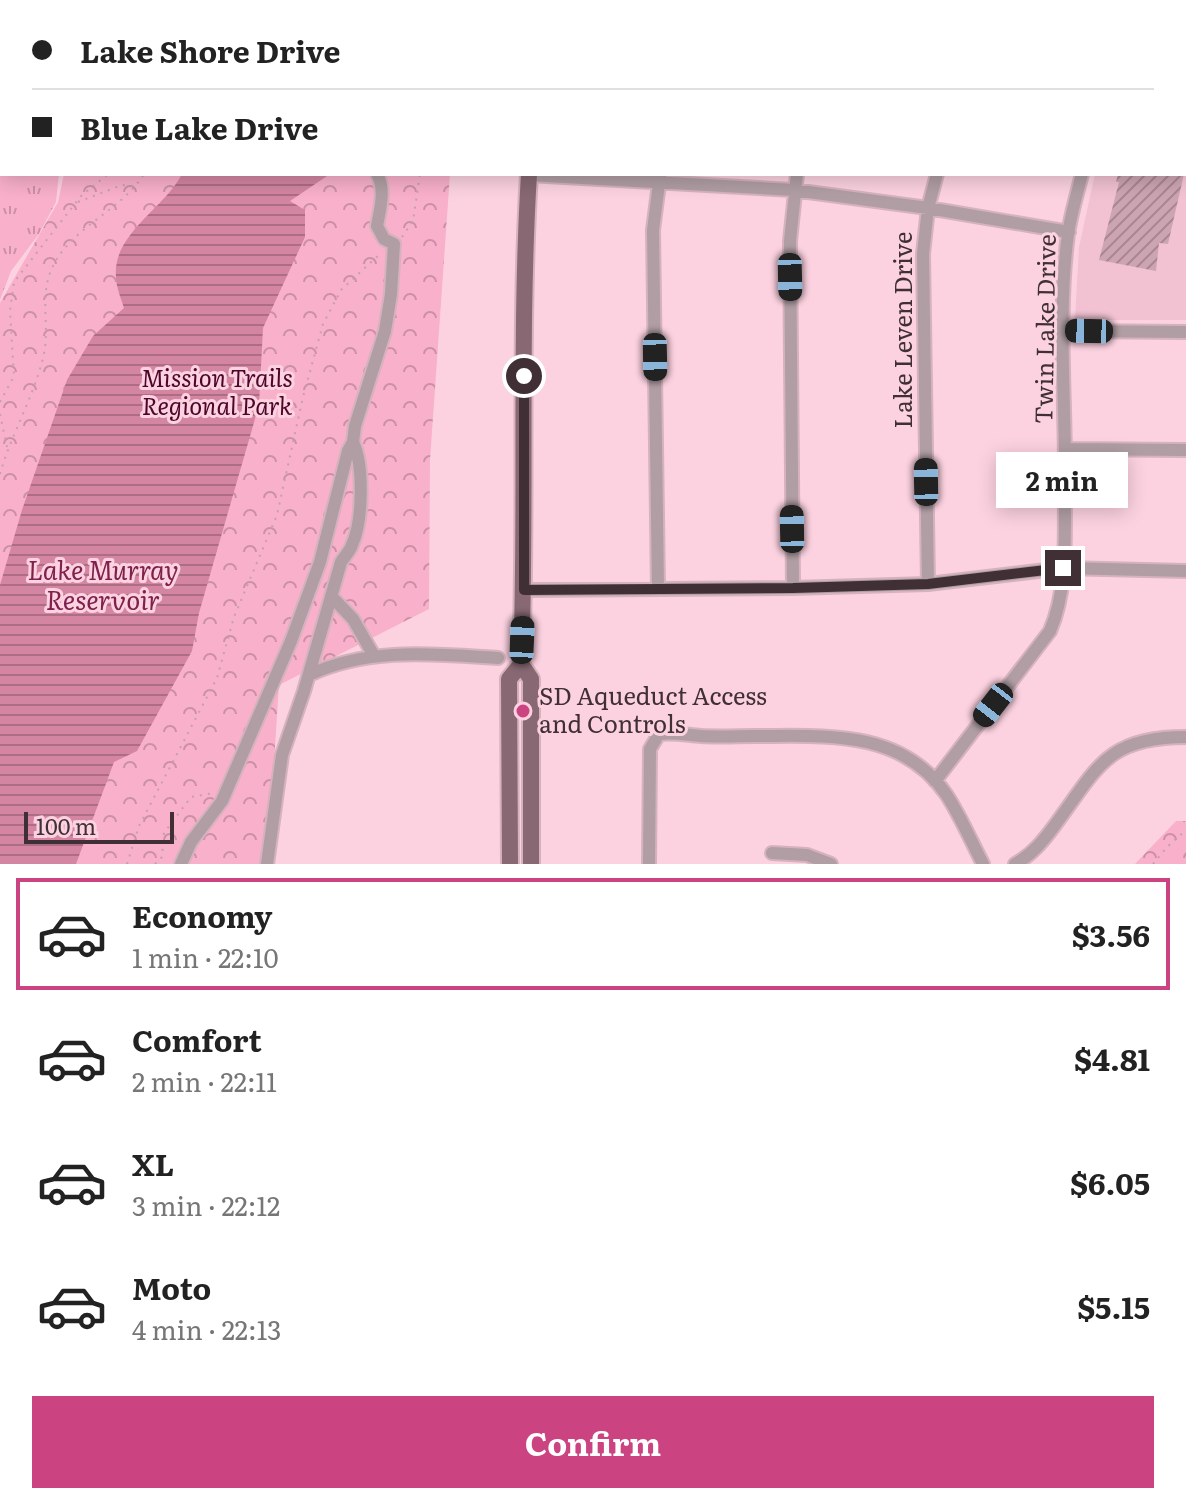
<!DOCTYPE html>
<meta charset="utf-8">
<style>
:root{--surface:#fff;--page:#f6f6f6;--text:#222;--muted:#767676;--line:#e0e0e0;--accent:#cb4380}
body{margin:0;font-family:Literata,serif;background:var(--page);color:var(--text);height:100vh;display:flex;flex-direction:column;font-size:30px;white-space:nowrap}
*{box-sizing:border-box;margin:0}
p{font-size:26px;color:var(--muted)}
.icon{flex:none;width:44px;height:44px;fill:none;stroke:currentColor;stroke-width:2;stroke-linecap:round;stroke-linejoin:round}
.map{position:relative;height:864px;overflow:hidden}
.drawer{display:flex;flex-direction:column;background:var(--surface);flex:1}
.drawer>*{flex:none}
.hud{position:absolute;left:0px;top:0px;width:1186px;height:176px;box-shadow:0 4px 20px #0003;display:grid;align-content:center;height:176px;padding:0 32px;background:var(--surface)}
.scale{position:absolute;left:24px;bottom:20px;width:150px;box-sizing:border-box;padding-left:8px;border:4px solid #403035;border-top:0;font-size:22px;line-height:28px;white-space:nowrap;color:#403035;-webkit-text-stroke:6px #fcd2e0;paint-order:stroke}
.end{position:absolute;width:36px;height:36px;margin:-18px;border:10px solid #403035;background:#fff;box-shadow:0 0 0 4px #fff}
.from{border-radius:50%}
.bubble{position:absolute;height:56px;border-radius:0px;background:var(--surface);box-shadow:0 4px 20px #0003;font-size:26px;font-weight:700;line-height:56px;text-align:center}
.car{position:absolute;width:24px;height:48px;margin:-24px -12px;border-radius:10px;box-shadow:0 0 6px 2px #0007;background:linear-gradient(#222 24%,#8ab4d8 0 40%,#222 0 76%,#8ab4d8 0 86%,#222 0)}
.hud b{display:flex;align-items:center;gap:28px;height:76px;font-size:30px}
.hud b+b{border-top:2px solid var(--line)}
.hud i{width:20px;height:20px;background:var(--text)}
ul{padding:14px 0 0;list-style:none}
li{display:flex;align-items:center;gap:24px;height:112px;margin:0 16px 12px;padding:0 16px;border:4px solid transparent;border-radius:0px}
li div{flex:1}
li b{display:block;font-size:30px}
li em{font-style:normal;font-weight:700}
li.current{border-color:var(--accent)}
li>.icon{width:72px;height:72px;stroke-width:1.5}
.button{display:flex;gap:16px;margin-top:auto;padding:16px 32px}
.button a{flex:1;height:92px;border-radius:0px;background:var(--accent);color:#fff;font-size:32px;font-weight:700;line-height:92px;text-align:center}
.map>svg:first-child{display:block}
.built{fill:#f2c2d2}
.grass{fill:url(#grass-tufts)}
.park{fill:url(#park-crowns)}
.water{fill:url(#water-rules)}
.building{fill:url(#building-hatch)}
.lines{fill:none;stroke-linecap:round;stroke-linejoin:round}
.minor-casing{stroke:#d6b2be;stroke-width:16}
.major-casing{stroke:#d6b2be;stroke-width:20}
.path{stroke:#c3a1ac;stroke-width:2;stroke-dasharray:2 6;stroke-linecap:butt}
.minor{stroke:#b09ea4;stroke-width:12}
.major{stroke:#876873;stroke-width:16}
.route{stroke:#403035;stroke-width:10}
.poi-dot{fill:#cb4380;stroke:#fcd2e0;stroke-width:3}
.labels{text-anchor:middle;stroke-width:6;stroke-linejoin:round;paint-order:stroke}
.street-label{font-size:24px;fill:#403035;stroke:#fcd2e0}
.park-label{font-size:24px;font-style:italic;fill:#4d062a;stroke:#fcd2e0}
.poi-label{font-size:24px;fill:#403035;stroke:#fcd2e0;text-anchor:start}
.water-label{font-size:26px;font-style:italic;fill:#7e214c;stroke:#fcd2e0}
</style>
<div class="map">
<svg width="1186" height="864" viewBox="0 0 1186 864">
<defs>
<pattern id="grass-tufts" width="24" height="20" patternUnits="userSpaceOnUse" patternTransform="scale(2)"><rect width="24" height="20" fill="#f9b0ca"/><path d="M3 7l-1-3M5 7V3M7 7l1-3M15 17l-1-3M17 17v-4M19 17l1-3" fill="none" stroke="#cb90a5"/></pattern>
<pattern id="park-crowns" width="20" height="18" patternUnits="userSpaceOnUse" patternTransform="scale(2)"><rect width="20" height="18" fill="#f9b0ca"/><path d="M2 6a3 3 0 1 1 6 0M12 15a3 3 0 1 1 6 0" fill="none" stroke="#cb90a5"/></pattern>
<pattern id="water-rules" width="6" height="5" patternUnits="userSpaceOnUse" patternTransform="scale(2)"><rect width="6" height="5" fill="#d385a2"/><path d="M0 2.5h6" fill="none" stroke="#ad6d85"/></pattern>
<pattern id="building-hatch" width="6" height="6" patternUnits="userSpaceOnUse" patternTransform="scale(2)"><rect width="6" height="6" fill="#cda5b2"/><path d="M-1 1l2-2M0 6l6-6M5 7l2-2" fill="none" stroke="#a88792"/></pattern>
</defs>
<rect width="100%" height="100%" fill="#fcd2e0"/>
<path class="built" d="M1132,0H1186V320H1075L1079,247L1095,174H1184V2H1132Z"/>
<path class="grass" d="M0,0H190L2,2V174H59L56,202L39,234L11,271L0,300Z"/>
<path class="park" d="M64,174H450L430,460L429,609L279,685L271,809L264,864H0V303L58,202Z
M1176,821H1186V864H1135Z"/>
<path class="water" d="M182,174H330L290,201L305,210V237L263,328L259,405L199,613L192,651L137,751L114,762L76,864H0V585L22,510L67,380L93,336L124,308C121,298 116,287 116,277C112,234 164,209 182,174Z"/>
<path class="building" d="M1118,174H1184L1168,244L1159,243L1156,271L1099,260L1119,182H1116Z"/>
<g class="lines">
<defs>
<path id="minor" d="M469,2L470,0
M697,2L698,0
M846,2L847,0
M983,2V0
M1120,2V0
M529,175L793,190L928,208L1069,232
M1064,331L1186,332
M1065,449L1186,450
M928,584L923,254L928,208L937,174
M658,588L653,230L660,176
M793,588L790,241L797,174
M524,590L793,588L928,584L1063,568L1186,571
M331,596L353,619L374,656
M309,675C369,647 433,654 498,658
M935,781L1050,631C1069,587 1064,533 1065,485C1066,402 1057,316 1068,234C1071,214 1077,194 1082,174
M772,853L807,855L831,864
M181,864L191,842L222,801L291,641L320,562L348,451L353,442L355,426L385,331L391,294L394,244L384,239L377,226C380,209 386,190 377,174
M267,864L282,755L304,691L341,562C345,556 350,551 352,545C363,521 364,465 353,442
M649,864L650,749L659,734C673,732 687,735 701,736C719,737 738,736 756,736C825,736 901,729 946,794C960,815 971,841 983,864
M1015,864C1032,855 1044,840 1055,825C1098,767 1107,737 1186,737"/>
<path id="major" d="M563,2V0
M521,664C527,501 519,337 529,174
M521,664L531,679V864
M510,864L509,679L521,664"/>
</defs>
<use href="#minor" class="minor-casing"/>
<use href="#major" class="major-casing"/>
<path class="path" d="M394,0L395,2
M77,2V0
M176,2L177,0
M208,2L209,0
M225,2L226,0
M432,2V0
M0,109L2,108
M78,202L122,185L133,186
M402,237L413,221L420,174
M0,402L14,376L10,311L14,282L81,196L108,174
M0,414L7,447
M0,474C11,435 33,398 43,358C51,328 38,296 53,266C73,226 121,211 144,174
M127,864L139,826L217,678L234,617L277,515L303,397L323,324L341,290L381,253
M155,864L162,857L164,833L191,797L214,793
M1153,864L1167,847L1186,830"/>
<use href="#minor" class="minor"/>
<use href="#major" class="major"/>
</g>
<g class="lines">
<path class="route" d="M524,376V590L793,588L928,584L1063,568"/>
</g>
<circle class="poi-dot" cx="523" cy="711" r="8"/>
<g class="labels">
<g class="street-label">
<text transform="translate(1046 329) rotate(-89)" y="8">Twin Lake Drive</text>
<text transform="translate(904 330) rotate(-90)" y="8">Lake Leven Drive</text>
</g>
<g class="park-label">
<text x="217" y="387">Mission Trails<tspan x="217" dy="28">Regional Park</tspan></text>
</g>
<g class="poi-label">
<text x="539" y="705">SD Aqueduct Access<tspan x="539" dy="28">and Controls</tspan></text>
</g>
<g class="water-label">
<text x="103" y="580">Lake Murray<tspan x="103" dy="30">Reservoir</tspan></text>
</g>
</g>
</svg>
<div class="scale">100 m</div>
<i class="end from" style="left:524px;top:376px"></i>
<i class="end" style="left:1063px;top:568px"></i>
<div class="bubble" style="left:996px;top:452px;width:132px">2 min</div>
<i class="car" style="left:790px;top:277px;rotate:179deg"></i>
<i class="car" style="left:1089px;top:331px;rotate:271deg"></i>
<i class="car" style="left:655px;top:357px;rotate:179deg"></i>
<i class="car" style="left:926px;top:482px;rotate:359deg"></i>
<i class="car" style="left:792px;top:529px;rotate:359deg"></i>
<i class="car" style="left:522px;top:640px;rotate:2deg"></i>
<i class="car" style="left:993px;top:705px;rotate:218deg"></i>
<div class="hud">
<b><i class="from"></i>Lake Shore Drive</b>
<b><i></i>Blue Lake Drive</b>
</div>
</div>
<section class="drawer">
<ul>
<li class="current"><svg class="icon" aria-label="car" viewBox="0 0 24 24"><path d="M5 17H2v-5l4-1 3-4h7l3 4 3 1v5h-3M9 17h6M6 11h13"/><circle cx="7" cy="17" r="2"/><circle cx="17" cy="17" r="2"/></svg><div><b>Economy</b><p>1 min · 22:10</p></div><em>$3.56</em></li>
<li><svg class="icon" aria-label="car" viewBox="0 0 24 24"><path d="M5 17H2v-5l4-1 3-4h7l3 4 3 1v5h-3M9 17h6M6 11h13"/><circle cx="7" cy="17" r="2"/><circle cx="17" cy="17" r="2"/></svg><div><b>Comfort</b><p>2 min · 22:11</p></div><em>$4.81</em></li>
<li><svg class="icon" aria-label="car" viewBox="0 0 24 24"><path d="M5 17H2v-5l4-1 3-4h7l3 4 3 1v5h-3M9 17h6M6 11h13"/><circle cx="7" cy="17" r="2"/><circle cx="17" cy="17" r="2"/></svg><div><b>XL</b><p>3 min · 22:12</p></div><em>$6.05</em></li>
<li><svg class="icon" aria-label="car" viewBox="0 0 24 24"><path d="M5 17H2v-5l4-1 3-4h7l3 4 3 1v5h-3M9 17h6M6 11h13"/><circle cx="7" cy="17" r="2"/><circle cx="17" cy="17" r="2"/></svg><div><b>Moto</b><p>4 min · 22:13</p></div><em>$5.15</em></li>
</ul>
<div class="button"><a>Confirm</a></div>
</section>
